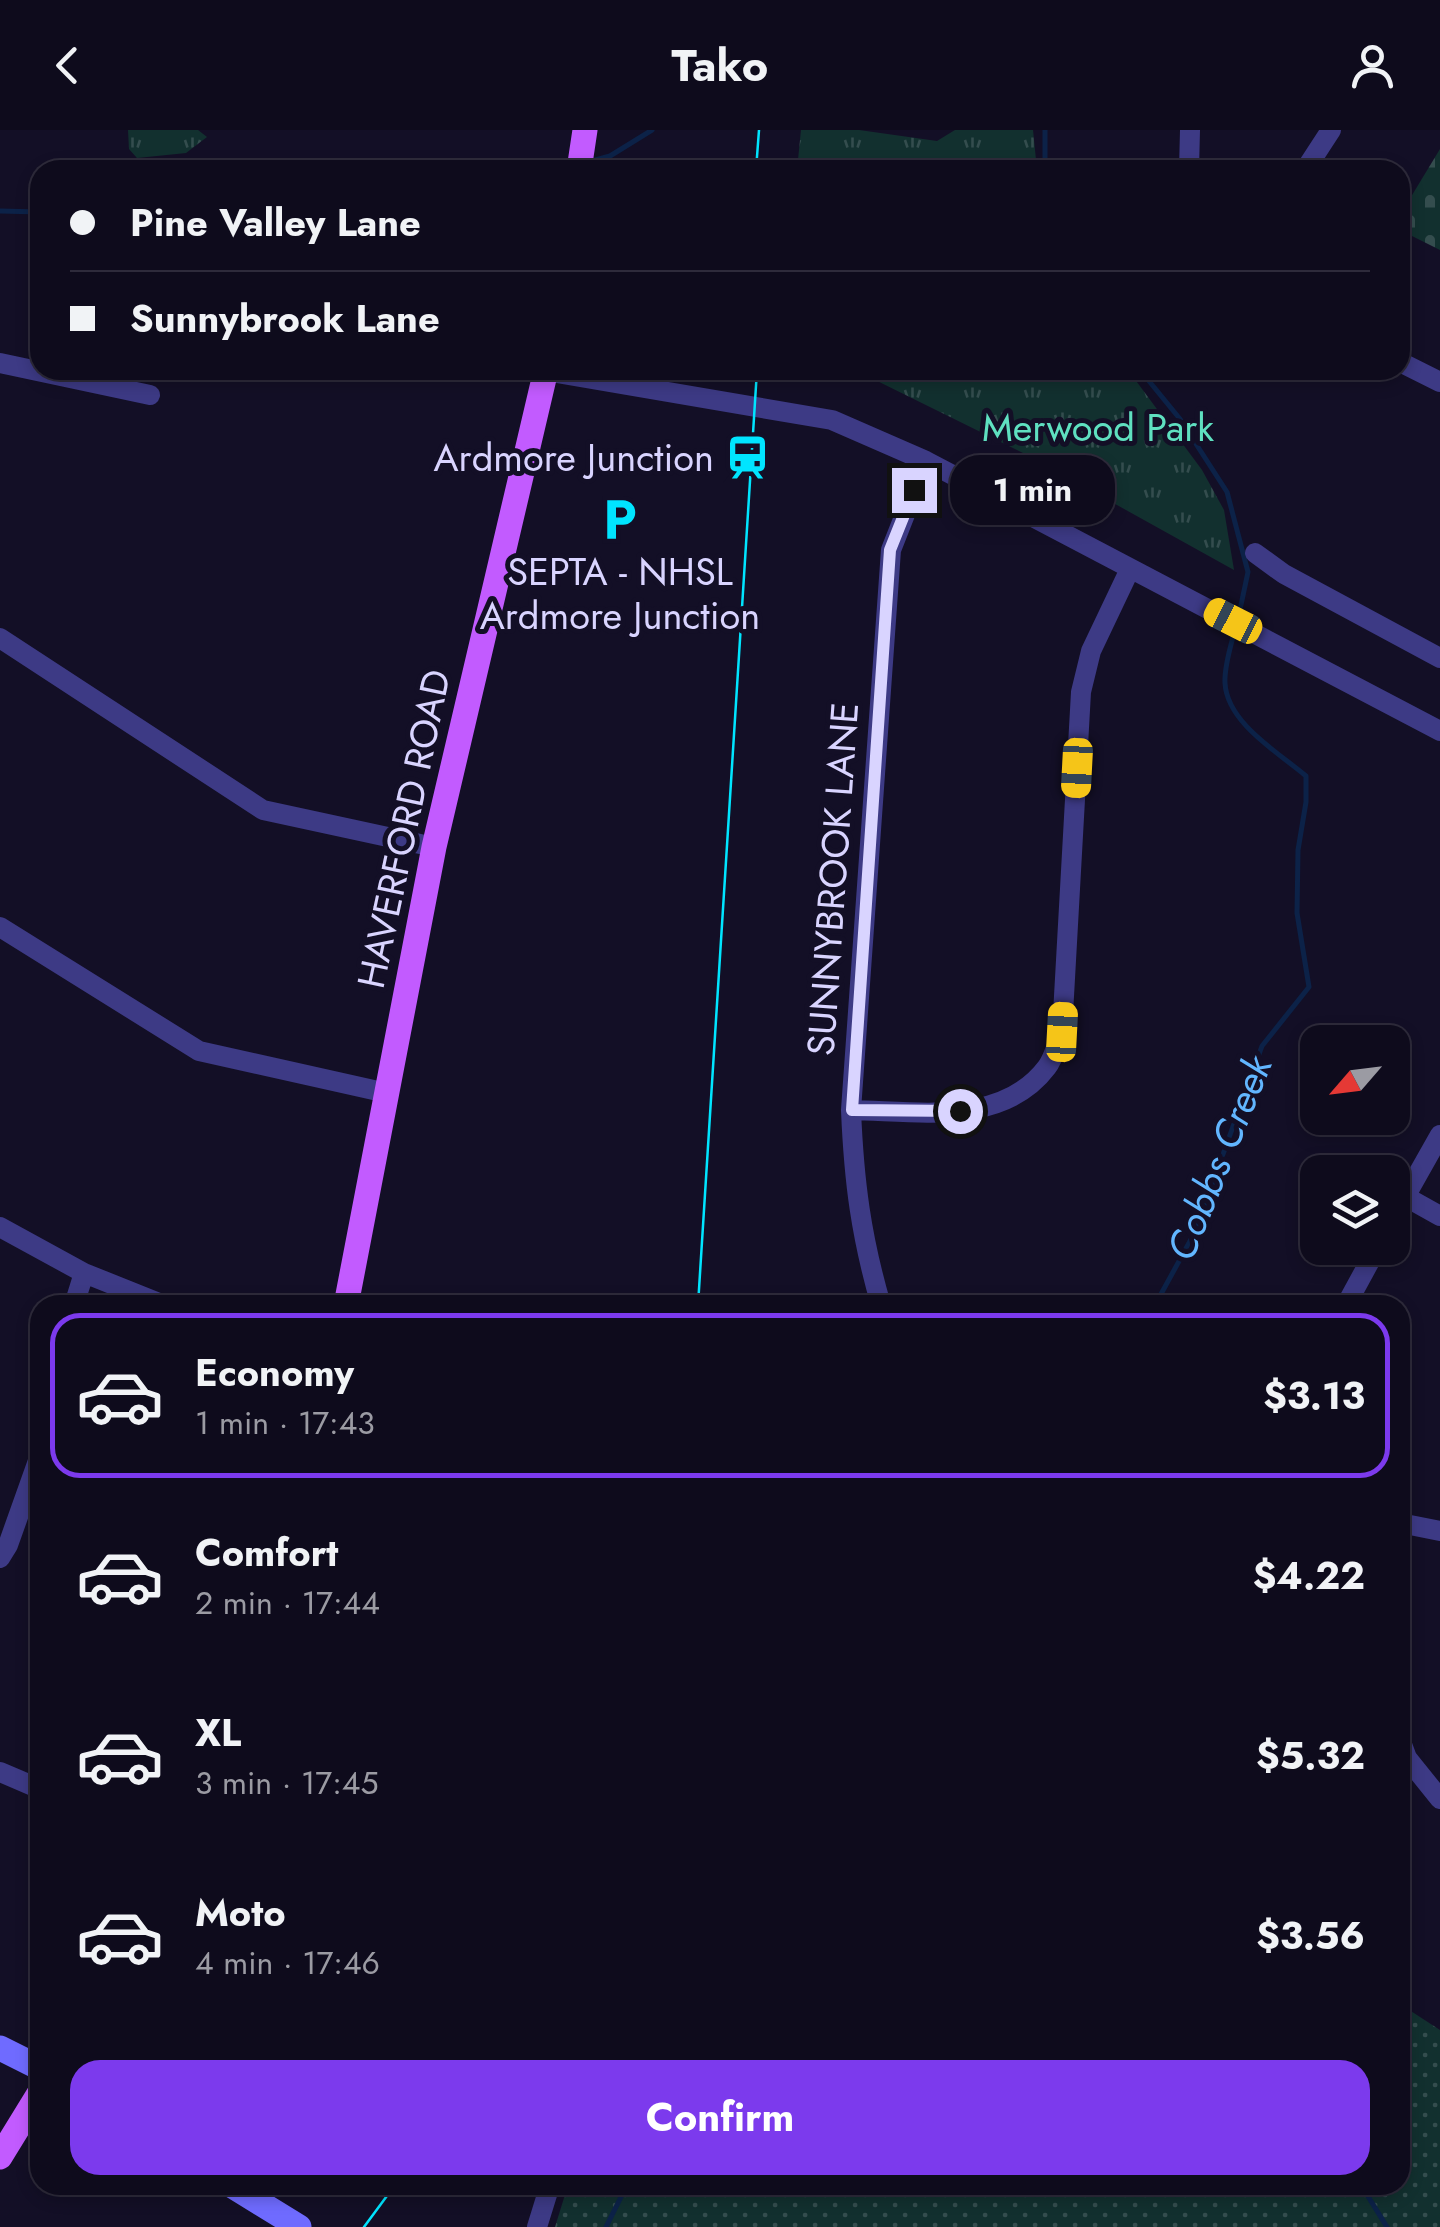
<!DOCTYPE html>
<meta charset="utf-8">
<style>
:root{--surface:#0e0b1c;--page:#1c1929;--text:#f1f3f6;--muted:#9b9ba3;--line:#2e2b3b;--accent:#7c3aed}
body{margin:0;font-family:Jost,sans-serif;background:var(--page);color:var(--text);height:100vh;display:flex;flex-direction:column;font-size:38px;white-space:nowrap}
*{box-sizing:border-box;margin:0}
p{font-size:32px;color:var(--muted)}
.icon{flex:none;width:55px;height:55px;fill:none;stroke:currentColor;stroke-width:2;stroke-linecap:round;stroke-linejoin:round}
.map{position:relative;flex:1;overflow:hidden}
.sheet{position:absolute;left:30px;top:1165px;width:1380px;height:900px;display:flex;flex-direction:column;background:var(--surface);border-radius:30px;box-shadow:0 5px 15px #0003,0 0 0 2px var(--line)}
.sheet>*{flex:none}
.top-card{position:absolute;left:30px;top:30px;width:1380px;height:220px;border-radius:30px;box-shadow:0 5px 15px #0003,0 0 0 2px var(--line);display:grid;align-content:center;height:220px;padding:0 40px;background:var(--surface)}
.needle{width:65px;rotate:242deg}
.tools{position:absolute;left:1300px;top:895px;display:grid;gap:20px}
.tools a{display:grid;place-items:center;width:110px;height:110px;border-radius:20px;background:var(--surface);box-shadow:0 5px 15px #0003,0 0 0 2px var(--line);font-size:50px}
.end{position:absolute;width:45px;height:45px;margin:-22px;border:12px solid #d9d4ff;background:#111;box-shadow:0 0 0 5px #111}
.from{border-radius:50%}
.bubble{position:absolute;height:70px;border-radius:30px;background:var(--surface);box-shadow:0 5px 15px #0003,0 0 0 2px var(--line);font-size:32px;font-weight:700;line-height:70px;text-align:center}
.car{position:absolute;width:30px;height:60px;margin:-30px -15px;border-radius:12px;box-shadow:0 0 8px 2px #0007;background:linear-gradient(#f5c518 24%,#345 0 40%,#f5c518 0 76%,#345 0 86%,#f5c518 0)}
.top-card b{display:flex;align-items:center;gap:35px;height:95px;font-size:38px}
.top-card b+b{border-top:2px solid var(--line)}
.top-card i{width:25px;height:25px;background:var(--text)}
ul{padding:18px 0 0;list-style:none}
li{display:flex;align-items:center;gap:30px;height:165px;margin:0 20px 15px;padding:0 20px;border:5px solid transparent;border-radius:30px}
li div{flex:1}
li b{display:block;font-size:38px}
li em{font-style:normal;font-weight:700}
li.selected{border-color:var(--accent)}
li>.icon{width:90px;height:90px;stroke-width:1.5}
.primary-button{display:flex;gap:20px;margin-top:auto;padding:20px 40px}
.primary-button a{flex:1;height:115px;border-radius:30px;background:var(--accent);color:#fff;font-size:40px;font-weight:700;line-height:115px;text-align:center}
header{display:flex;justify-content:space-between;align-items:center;height:130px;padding:0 40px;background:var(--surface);font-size:45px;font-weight:700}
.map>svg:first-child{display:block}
.grass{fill:url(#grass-dots)}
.cemetery{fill:url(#cemetery-stones)}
.park{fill:url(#park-tufts)}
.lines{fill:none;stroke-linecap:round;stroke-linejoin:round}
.stream{stroke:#0c2248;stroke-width:5}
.street{stroke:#3d3a85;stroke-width:20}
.secondary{stroke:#6f6bff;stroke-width:25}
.primary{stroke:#c25bff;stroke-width:25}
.tram{stroke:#00e5ff;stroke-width:2.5}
.route{stroke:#d9d4ff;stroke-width:12}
.labels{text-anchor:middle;stroke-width:10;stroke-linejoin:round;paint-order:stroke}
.park-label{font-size:38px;fill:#5fe0c0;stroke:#130f26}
.poi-label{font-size:38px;fill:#d9d4ff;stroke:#130f26;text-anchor:end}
.street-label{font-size:38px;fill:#d9d4ff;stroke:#130f26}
.water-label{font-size:40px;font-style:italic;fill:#62b6ff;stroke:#130f26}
</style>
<header><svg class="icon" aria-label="back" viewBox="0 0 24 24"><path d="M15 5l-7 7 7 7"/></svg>Tako<svg class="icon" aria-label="person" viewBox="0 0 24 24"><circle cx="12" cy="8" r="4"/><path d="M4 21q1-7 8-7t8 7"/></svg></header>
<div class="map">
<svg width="1440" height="2097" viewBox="0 0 1440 2097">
<defs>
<pattern id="grass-dots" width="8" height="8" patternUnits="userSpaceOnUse" patternTransform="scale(2.5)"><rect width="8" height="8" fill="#12302f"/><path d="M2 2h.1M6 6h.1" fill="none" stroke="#344d4e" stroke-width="1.8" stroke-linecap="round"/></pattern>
<pattern id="cemetery-stones" width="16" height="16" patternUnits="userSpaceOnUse" patternTransform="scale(2.5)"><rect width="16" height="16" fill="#12302f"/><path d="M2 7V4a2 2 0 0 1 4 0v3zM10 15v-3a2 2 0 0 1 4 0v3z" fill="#344d4e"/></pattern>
<pattern id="park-tufts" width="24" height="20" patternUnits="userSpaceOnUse" patternTransform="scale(2.5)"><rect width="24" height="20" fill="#12302f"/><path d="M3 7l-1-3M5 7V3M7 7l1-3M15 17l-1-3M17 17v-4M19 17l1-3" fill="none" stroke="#344d4e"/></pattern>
</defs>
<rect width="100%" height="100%" fill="#130f26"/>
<path class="grass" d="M1400,1874L1440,1900V2097H555L568,2055H1400Z"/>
<path class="cemetery" d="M1440,19V120L1400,100V85Z"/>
<path class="park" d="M128,0H198L207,7L186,23L137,28L129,19Z
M801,0H859L937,11L955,0H1033L1037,40H797Z
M855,240H1128L1202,340L1224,380L1234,440L1027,325Z"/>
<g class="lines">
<path class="stream" d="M588,32L610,26L652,0
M1045,40V0
M0,81L40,82
M1140,240L1180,289L1227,362L1248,442L1238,489
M1155,1175L1195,1102L1262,916L1309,857L1297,783L1298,720L1306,672V646C1279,623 1227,593 1225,553C1224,536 1231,516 1235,499
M1361,2055L1387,2097
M606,2097L627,2055"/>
<path class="street" d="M1189,40L1190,0
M1305,40L1331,0
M1400,232L1440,252
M0,233L150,265
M545,241L832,290L926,331L1440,601
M1255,423L1284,444L1440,528
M0,508L263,680L434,717
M0,797L199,921L387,963
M851,980C917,981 1002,997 1047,937C1054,928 1057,913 1062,902L1081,562L1091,521L1130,439
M1406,1067L1440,1086
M1392,1090L1440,1005
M0,1097L84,1143L164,1175
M74,1175L84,1143
M881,1175C861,1106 854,1052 851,980L891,420L926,331
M1346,1175L1377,1118
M1400,1393L1440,1401
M0,1428L8,1415L40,1325
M1400,1609L1407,1628L1440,1669
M0,1642L40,1659
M537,2097L550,2055"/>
<path class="secondary" d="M0,1918L40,1938
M231,2055L299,2097"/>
<path class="primary" d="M579,40L585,0
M346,1175L434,717L546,240
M0,2027L40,1962"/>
<path class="tram" d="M756,40L759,0
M698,1175L757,240
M364,2097L395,2055"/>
</g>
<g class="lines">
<path class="route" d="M914,360L890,420L852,980L960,981"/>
</g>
<defs>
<symbol id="station-bare" viewBox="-9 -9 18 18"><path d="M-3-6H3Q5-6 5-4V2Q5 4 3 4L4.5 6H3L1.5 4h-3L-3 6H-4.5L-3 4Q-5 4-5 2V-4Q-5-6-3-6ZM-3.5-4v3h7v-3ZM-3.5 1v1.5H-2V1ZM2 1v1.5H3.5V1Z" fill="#00e5ff" stroke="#130f26" stroke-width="2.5" paint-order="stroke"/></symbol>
<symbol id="parking-bare" viewBox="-9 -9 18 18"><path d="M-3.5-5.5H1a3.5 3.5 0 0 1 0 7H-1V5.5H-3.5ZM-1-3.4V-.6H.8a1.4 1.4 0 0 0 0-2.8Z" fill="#00e5ff" stroke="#130f26" stroke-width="2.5" paint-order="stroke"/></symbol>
</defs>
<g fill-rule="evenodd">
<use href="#station-bare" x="716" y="296" width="63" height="63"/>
<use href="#parking-bare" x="588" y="358" width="63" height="63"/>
</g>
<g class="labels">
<g class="park-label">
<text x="1098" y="311">Merwood Park</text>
</g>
<g class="poi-label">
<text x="714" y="341">Ardmore Junction</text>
<text x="620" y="455" text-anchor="middle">SEPTA - NHSL<tspan x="620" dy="44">Ardmore Junction</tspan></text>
</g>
<g class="street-label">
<text transform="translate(404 699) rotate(-78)" y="13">HAVERFORD ROAD</text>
<text transform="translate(833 749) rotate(-86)" y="13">SUNNYBROOK LANE</text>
</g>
<g class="water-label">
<text transform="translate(1219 1028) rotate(-68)" y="14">Cobbs Creek</text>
</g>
</g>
</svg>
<div class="tools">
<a><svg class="needle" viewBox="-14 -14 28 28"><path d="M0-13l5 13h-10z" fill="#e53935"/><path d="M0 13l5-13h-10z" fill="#9b9ba3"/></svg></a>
<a><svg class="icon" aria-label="layers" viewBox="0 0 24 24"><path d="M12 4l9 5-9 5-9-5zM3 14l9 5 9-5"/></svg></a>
</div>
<i class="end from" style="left:960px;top:981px"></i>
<i class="end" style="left:914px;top:360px"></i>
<div class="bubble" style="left:950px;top:325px;width:165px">1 min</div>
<i class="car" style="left:1233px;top:491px;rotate:297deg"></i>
<i class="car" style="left:1077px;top:638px;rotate:183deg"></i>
<i class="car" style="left:1062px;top:902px;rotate:3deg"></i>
<div class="top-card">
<b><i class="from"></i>Pine Valley Lane</b>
<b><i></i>Sunnybrook Lane</b>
</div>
<section class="sheet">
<ul>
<li class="selected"><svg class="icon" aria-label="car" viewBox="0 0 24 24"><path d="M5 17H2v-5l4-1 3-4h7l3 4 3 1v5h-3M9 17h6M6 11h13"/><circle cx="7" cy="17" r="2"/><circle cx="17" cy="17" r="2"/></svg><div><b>Economy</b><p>1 min · 17:43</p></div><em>$3.13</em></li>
<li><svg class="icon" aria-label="car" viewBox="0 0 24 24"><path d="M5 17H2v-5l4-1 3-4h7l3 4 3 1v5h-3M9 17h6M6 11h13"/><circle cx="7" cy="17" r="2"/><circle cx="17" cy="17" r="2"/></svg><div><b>Comfort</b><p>2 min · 17:44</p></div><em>$4.22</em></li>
<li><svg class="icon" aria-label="car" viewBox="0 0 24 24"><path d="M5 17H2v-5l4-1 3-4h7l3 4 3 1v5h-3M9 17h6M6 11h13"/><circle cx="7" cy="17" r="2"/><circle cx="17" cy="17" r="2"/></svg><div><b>XL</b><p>3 min · 17:45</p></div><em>$5.32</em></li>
<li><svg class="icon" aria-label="car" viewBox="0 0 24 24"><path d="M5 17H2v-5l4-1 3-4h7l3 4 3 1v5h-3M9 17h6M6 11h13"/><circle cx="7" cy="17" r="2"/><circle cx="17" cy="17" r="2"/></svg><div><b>Moto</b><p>4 min · 17:46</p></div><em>$3.56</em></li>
</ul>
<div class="primary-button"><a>Confirm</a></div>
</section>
</div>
